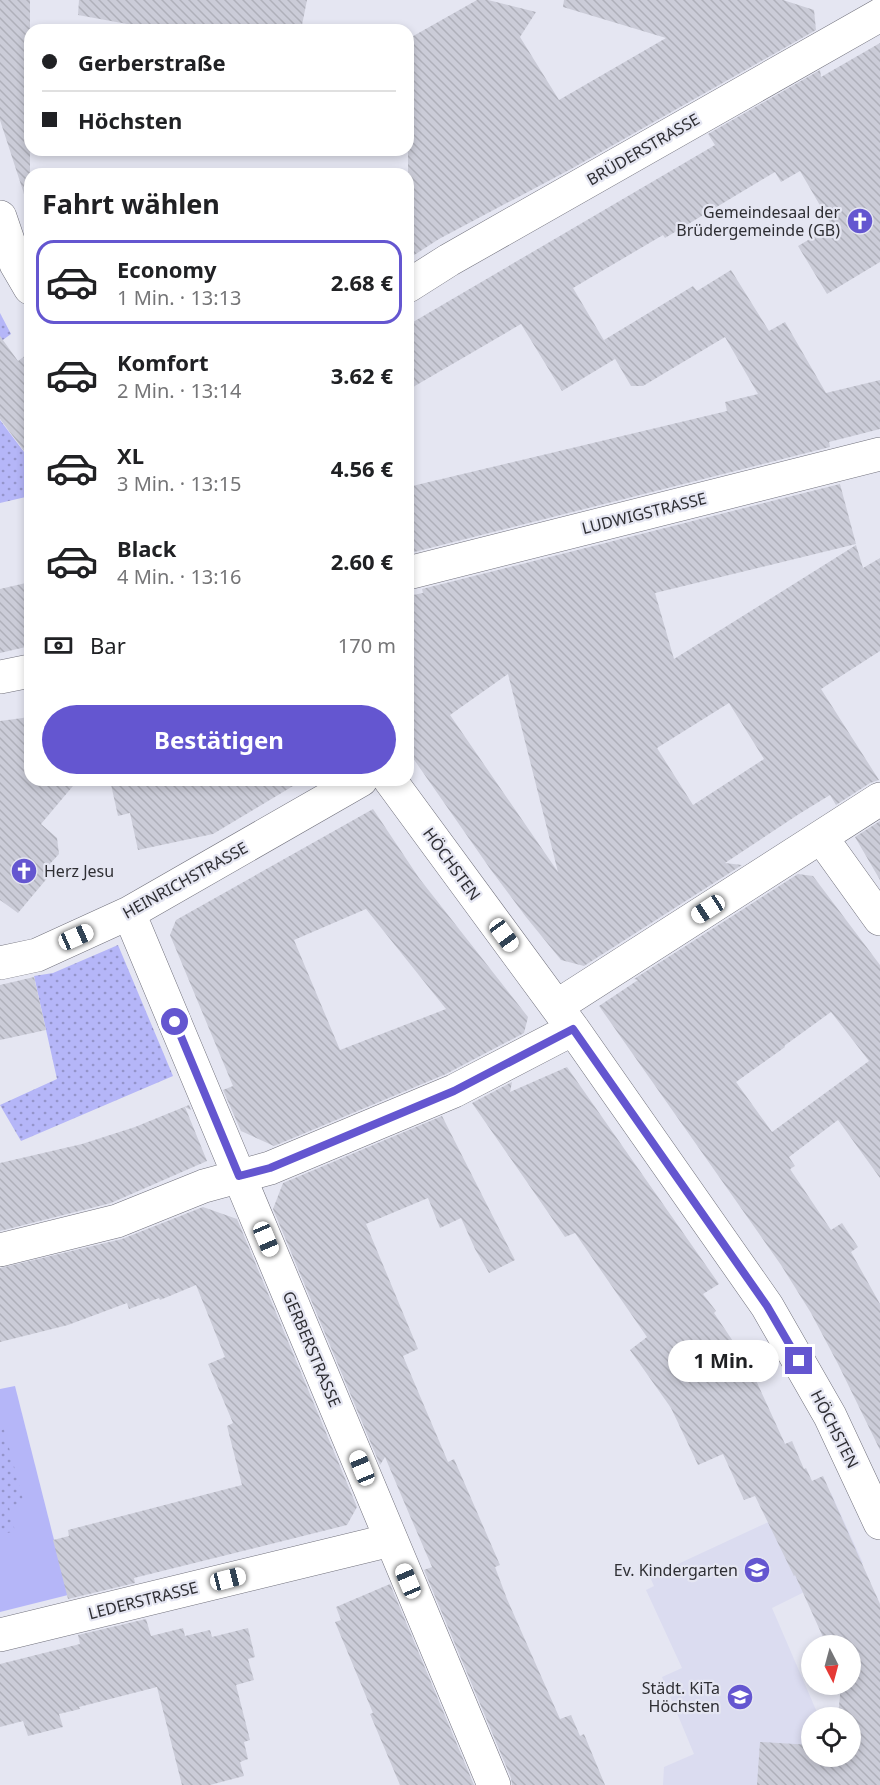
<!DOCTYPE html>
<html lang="de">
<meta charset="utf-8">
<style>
:root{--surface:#fff;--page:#f6f6f6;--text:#202124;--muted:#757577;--line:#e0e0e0;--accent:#6456d0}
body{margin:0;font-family:"Noto Sans",sans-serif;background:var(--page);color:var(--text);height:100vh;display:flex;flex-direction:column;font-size:22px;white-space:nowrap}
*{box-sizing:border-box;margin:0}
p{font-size:20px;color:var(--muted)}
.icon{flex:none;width:33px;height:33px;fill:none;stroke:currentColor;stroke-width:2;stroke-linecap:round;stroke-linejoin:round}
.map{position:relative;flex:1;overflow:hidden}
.panel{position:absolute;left:24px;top:168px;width:390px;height:618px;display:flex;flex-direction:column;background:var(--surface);border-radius:18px;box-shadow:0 3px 9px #0003}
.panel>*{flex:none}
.guide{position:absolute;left:24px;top:24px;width:390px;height:132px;border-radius:18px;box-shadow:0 3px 9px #0003;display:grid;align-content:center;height:132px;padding:0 18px;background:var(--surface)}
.needle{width:39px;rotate:174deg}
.fabs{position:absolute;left:801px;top:1635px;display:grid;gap:12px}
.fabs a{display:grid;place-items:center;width:60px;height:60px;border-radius:50%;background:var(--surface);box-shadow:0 3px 9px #0003;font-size:30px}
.end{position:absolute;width:27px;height:27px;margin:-14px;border:8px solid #6456d0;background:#fff;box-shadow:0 0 0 3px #fff}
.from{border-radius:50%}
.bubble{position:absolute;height:42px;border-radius:21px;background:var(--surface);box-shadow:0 3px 9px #0003;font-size:20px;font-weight:700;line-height:42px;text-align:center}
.car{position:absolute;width:18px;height:36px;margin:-18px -9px;border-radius:8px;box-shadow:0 0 4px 2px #0007;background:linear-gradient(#fff 24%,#345 0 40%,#fff 0 76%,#345 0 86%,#fff 0)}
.guide b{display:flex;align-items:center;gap:21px;height:57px;font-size:22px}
.guide b+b{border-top:2px solid var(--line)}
.guide i{width:15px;height:15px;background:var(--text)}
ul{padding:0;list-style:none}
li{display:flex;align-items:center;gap:18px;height:84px;margin:0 12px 9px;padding:0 6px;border:3px solid transparent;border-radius:18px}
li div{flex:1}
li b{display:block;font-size:22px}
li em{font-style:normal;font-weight:700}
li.selected{border-color:var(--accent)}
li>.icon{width:54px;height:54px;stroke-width:1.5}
h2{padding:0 18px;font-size:27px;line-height:72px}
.pay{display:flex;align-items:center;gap:15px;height:66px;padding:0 18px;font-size:22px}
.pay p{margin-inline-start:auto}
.action{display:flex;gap:12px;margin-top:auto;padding:12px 18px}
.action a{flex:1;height:69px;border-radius:36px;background:var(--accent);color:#fff;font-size:24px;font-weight:700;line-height:69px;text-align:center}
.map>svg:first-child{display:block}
.built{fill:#dbdcf0}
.grass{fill:#b5b6f8}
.park{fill:url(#park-dots)}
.building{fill:url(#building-back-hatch);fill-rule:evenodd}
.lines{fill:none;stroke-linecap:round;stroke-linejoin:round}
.street-casing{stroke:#70707b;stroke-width:34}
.street{stroke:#fff;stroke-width:33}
.route{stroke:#6456d0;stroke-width:8}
.labels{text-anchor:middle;stroke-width:4.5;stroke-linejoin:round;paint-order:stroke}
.street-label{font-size:16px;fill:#2f2f34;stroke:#e5e6f2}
.poi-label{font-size:16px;fill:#2f2f34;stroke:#e5e6f2;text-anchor:end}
</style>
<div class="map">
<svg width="880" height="1785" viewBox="0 0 880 1785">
<defs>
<pattern id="park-dots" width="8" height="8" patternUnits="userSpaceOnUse" patternTransform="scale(1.5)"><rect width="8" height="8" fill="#b5b6f8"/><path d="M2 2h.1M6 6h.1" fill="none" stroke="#9494ca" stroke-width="1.8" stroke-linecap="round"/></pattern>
<pattern id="building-back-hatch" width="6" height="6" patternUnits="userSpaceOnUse" patternTransform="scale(1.5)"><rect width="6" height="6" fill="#cbccd8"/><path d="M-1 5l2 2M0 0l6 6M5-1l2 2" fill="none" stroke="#afb0ba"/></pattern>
</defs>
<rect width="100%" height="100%" fill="#e5e6f2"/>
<path class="built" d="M831,1493L863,1563L772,1608L819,1717L812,1718V1756L880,1785H663L664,1767L694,1754L662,1677L682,1668L646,1590L654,1586L650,1577Z"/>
<path class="grass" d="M15,1386L68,1595L0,1612V1389Z"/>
<path class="park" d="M0,313L11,334L0,342Z
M0,420L30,460V496L0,503Z
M118,945L173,1076L21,1141L0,1105L57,1079L34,976L53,973Z
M4,1429L24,1503L9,1507L15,1531L0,1535V1431Z"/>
<path class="building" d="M0,0H30V193L24,194L0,120Z
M79,0H307L301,30H160L78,15Z
M477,0H488L536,12L520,37L559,100L666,38L563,7L564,0H783L814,10L816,30L571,169L439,239L408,259V39Z
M880,43V262L827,294L798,246L832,226L800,171L781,182L775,172L665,238L663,235L573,288L615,359L562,391L521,324L408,390V325L715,145L708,134L820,70L821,77Z
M731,270L769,331L785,322L826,393L880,380V429L829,442L830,447L414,552L408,529V487L727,411L725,402L758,394L725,337L643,386H631L604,340L693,286L697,291Z
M0,336L18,361L30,352V459L0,419Z
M840,484L856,544L655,593L674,659L856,545L863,568L880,558V651L821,689L879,780L870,783L836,805L830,795L799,814L725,863L742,865L584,966L561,960L526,917L491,870L408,751V596L423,593L422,589ZM508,674L558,872L450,715ZM729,703L764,759L693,805L657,748Z
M30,582V646L0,653V589Z
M30,717V780H78L41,824L57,838L59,854L47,867L49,869L45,873L49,876L18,913L0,900V721Z
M110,780H303L213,834L138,850L130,813L118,816Z
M373,809L419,878L528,1017L524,1033L446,1074L274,1146L241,1131L223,1090L233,1086L170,935L176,920ZM366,909L446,1009L340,1050L294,940Z
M880,821V880L855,837Z
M798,874L813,876L880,965V1178L838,1120L789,1157L795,1166L790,1169L831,1230L842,1223L858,1247L851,1252L880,1304V1450L838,1364L811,1313L781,1265L599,1006L638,980L634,979ZM831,1012L869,1061L772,1132L736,1082L785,1047L784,1046Z
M34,977L46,1030L0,1040V985Z
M567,1067L719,1284L703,1294L716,1311L714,1313L749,1365L785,1444L792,1441L804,1469L806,1468L812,1481L823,1476L880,1604V1785H757L760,1742L812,1745V1756H850V1718H838L841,1684H850V1646H827L795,1575L794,1576L755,1496L744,1500L723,1454L698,1465L671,1408L630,1350L647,1337L575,1233L565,1237L472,1103L512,1082L510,1092Z
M189,1105L191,1110L185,1107L207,1161L111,1203L0,1231V1163L82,1144L135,1127Z
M442,1116L515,1260L489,1273L475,1249L461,1218L440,1228L428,1198L366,1224L418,1349L403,1356L448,1462L454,1459L500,1565L495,1567L507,1599L560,1719L571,1715L580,1736L584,1734L605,1785H512L511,1778L424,1570L432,1567L410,1516L385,1457L380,1465L273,1209L283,1183Z
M203,1207L237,1219L357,1507L347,1525L134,1578L135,1583L68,1599L53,1540L69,1536L68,1530L242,1485L227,1426L233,1423L208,1364L225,1357L196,1285L160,1300L159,1298L129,1309L127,1303L68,1325L0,1342V1268L122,1239Z
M390,1584L474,1785H400L370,1714L373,1713L335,1622L341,1620L336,1607Z
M146,1619L151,1636L183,1628L185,1636L210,1630L212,1637L248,1628L255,1657L248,1659L254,1680L236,1685L250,1740L244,1742L248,1759L240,1762L244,1776L210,1785H182L157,1687L79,1707L80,1709L59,1714L63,1727L28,1736L23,1721L0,1727V1664L80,1644L78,1635Z"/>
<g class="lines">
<defs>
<path id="street" d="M0,217L16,264L30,288
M408,286L449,260L880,15
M408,573L880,454
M0,677L30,671
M390,780L573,1029L767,1306L830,1416L880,1523
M821,837L880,919
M129,913L494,1785
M0,963L37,955L129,913L361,780
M557,1006L880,799
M0,1250L117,1221L204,1186L270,1168L454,1091L573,1029
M0,1635L391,1540"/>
</defs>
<use href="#street" class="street-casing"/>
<use href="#street" class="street"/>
</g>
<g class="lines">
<path class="route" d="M175,1022L239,1176L270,1168L454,1091L573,1029L767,1306L799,1361"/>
</g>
<defs>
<symbol id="church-disc" viewBox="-11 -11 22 22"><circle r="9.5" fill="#6456d0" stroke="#e5e6f2"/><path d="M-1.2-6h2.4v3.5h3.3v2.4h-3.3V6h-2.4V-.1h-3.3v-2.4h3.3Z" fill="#fff"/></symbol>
<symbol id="school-disc" viewBox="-11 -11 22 22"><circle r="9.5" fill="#6456d0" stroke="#e5e6f2"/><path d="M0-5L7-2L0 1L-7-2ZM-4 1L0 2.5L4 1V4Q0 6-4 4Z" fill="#fff"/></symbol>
</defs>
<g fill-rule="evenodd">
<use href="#church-disc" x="845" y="206" width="30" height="30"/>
<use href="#church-disc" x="9" y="856" width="30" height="30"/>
<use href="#school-disc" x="742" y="1555" width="30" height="30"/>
<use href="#school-disc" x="725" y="1682" width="30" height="30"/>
</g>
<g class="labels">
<g class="street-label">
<text transform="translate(643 149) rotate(-30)" y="6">BRÜDERSTRASSE</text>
<text transform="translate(644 513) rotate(-14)" y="6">LUDWIGSTRASSE</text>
<text transform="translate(452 864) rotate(54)" y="6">HÖCHSTEN</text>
<text transform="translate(185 880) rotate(-29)" y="6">HEINRICHSTRASSE</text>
<text transform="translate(312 1349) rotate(67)" y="6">GERBERSTRASSE</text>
<text transform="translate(835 1429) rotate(63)" y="6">HÖCHSTEN</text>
<text transform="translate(143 1600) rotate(-14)" y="6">LEDERSTRASSE</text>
</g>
<g class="poi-label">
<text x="840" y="218">Gemeindesaal der<tspan x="840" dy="18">Brüdergemeinde (GB)</tspan></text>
<text x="44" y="877" text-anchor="start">Herz Jesu</text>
<text x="738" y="1576">Ev. Kindergarten</text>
<text x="720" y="1694">Städt. KiTa<tspan x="720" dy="18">Höchsten</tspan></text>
</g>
</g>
</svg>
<div class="fabs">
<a><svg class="needle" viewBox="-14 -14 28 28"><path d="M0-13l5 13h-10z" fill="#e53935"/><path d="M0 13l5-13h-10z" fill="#757577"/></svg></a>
<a><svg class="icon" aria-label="locate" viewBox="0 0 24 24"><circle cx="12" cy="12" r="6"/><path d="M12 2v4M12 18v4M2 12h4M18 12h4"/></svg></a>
</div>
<i class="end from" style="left:175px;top:1022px"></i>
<i class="end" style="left:799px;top:1361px"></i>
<div class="bubble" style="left:668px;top:1340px;width:111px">1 Min.</div>
<i class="car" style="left:708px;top:909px;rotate:237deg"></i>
<i class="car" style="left:504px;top:935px;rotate:144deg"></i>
<i class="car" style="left:76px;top:937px;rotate:66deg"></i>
<i class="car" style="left:266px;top:1239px;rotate:157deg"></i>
<i class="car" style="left:362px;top:1468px;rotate:338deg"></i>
<i class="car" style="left:228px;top:1579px;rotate:76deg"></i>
<i class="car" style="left:408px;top:1581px;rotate:337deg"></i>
<div class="guide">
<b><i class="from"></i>Gerberstraße</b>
<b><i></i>Höchsten</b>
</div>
<section class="panel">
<h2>Fahrt wählen</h2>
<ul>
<li class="selected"><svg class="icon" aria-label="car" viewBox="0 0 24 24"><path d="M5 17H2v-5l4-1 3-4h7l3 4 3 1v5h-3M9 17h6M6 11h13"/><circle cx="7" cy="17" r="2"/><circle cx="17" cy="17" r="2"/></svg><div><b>Economy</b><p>1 Min. · 13:13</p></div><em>2.68 €</em></li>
<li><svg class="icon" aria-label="car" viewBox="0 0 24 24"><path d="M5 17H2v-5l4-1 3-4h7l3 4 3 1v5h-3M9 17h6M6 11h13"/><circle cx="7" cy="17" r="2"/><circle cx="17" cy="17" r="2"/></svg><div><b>Komfort</b><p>2 Min. · 13:14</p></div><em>3.62 €</em></li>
<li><svg class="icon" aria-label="car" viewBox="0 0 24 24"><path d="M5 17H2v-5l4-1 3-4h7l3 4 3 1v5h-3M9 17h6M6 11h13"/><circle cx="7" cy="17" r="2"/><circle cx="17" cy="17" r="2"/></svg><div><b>XL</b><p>3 Min. · 13:15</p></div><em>4.56 €</em></li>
<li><svg class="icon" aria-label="car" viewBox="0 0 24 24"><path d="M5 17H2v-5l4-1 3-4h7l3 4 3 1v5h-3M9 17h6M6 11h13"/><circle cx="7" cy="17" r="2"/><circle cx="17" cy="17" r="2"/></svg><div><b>Black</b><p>4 Min. · 13:16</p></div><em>2.60 €</em></li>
</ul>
<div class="pay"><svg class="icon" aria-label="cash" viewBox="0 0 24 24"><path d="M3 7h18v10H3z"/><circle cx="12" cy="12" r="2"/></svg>Bar<p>170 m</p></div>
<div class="action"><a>Bestätigen</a></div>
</section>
</div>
